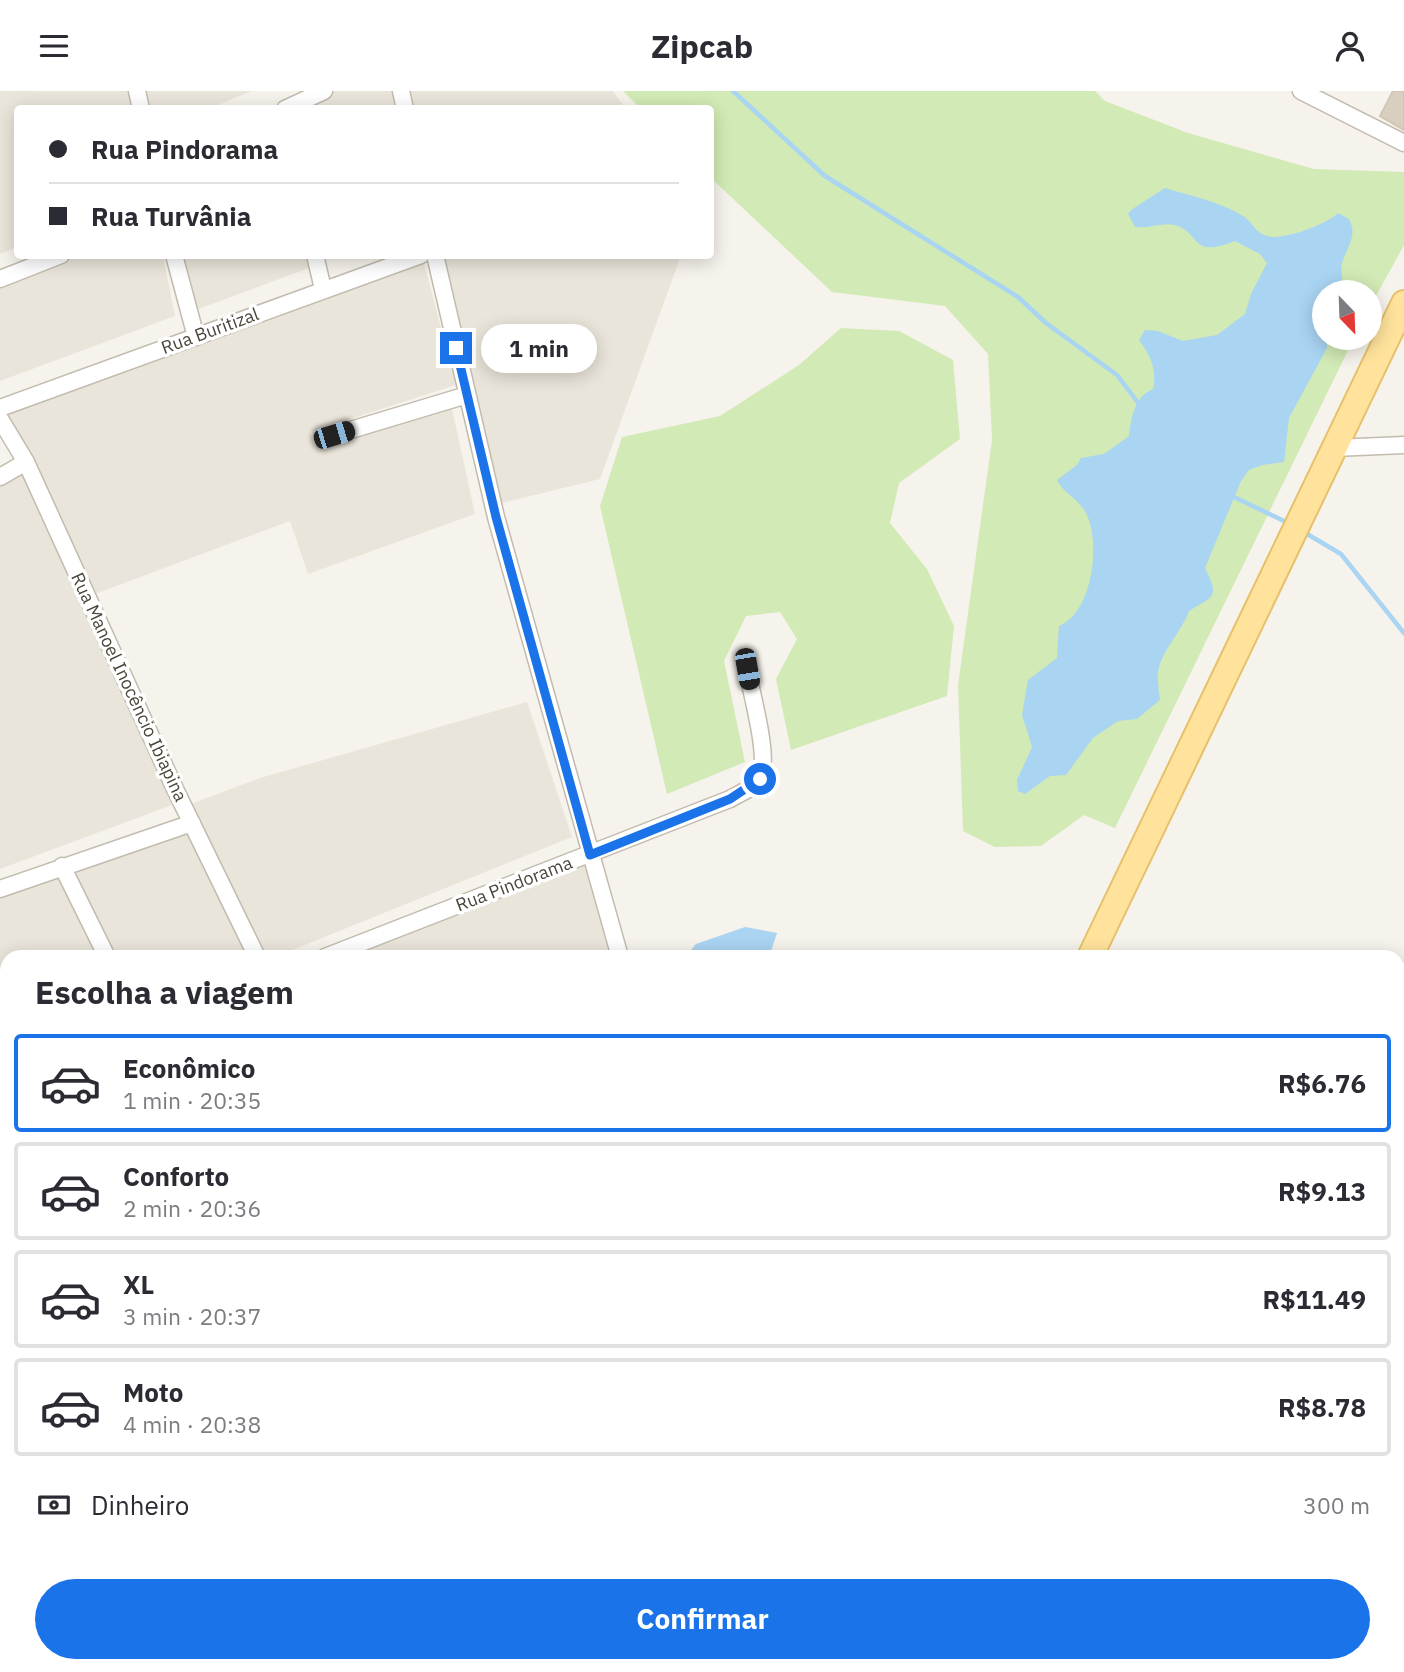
<!DOCTYPE html>
<html lang="pt">
<meta charset="utf-8">
<style>
:root{--surface:#fff;--page:#f2f2f3;--text:#2b2b33;--muted:#7c7c81;--line:#e1e1e2;--accent:#1a73e8}
body{margin:0;font-family:"IBM Plex Sans",sans-serif;background:var(--page);color:var(--text);height:100vh;display:flex;flex-direction:column;font-size:26px;white-space:nowrap}
*{box-sizing:border-box;margin:0}
p{font-size:23px;color:var(--muted)}
.icon{flex:none;width:38px;height:38px;fill:none;stroke:currentColor;stroke-width:2;stroke-linecap:round;stroke-linejoin:round}
.map{position:relative;flex:1;overflow:hidden}
.details{position:absolute;left:0px;top:859px;width:1405px;height:723px;display:flex;flex-direction:column;background:var(--surface);border-radius:21px 21px 0 0;box-shadow:0 4px 18px #0003}
.details>*{flex:none}
.top-card{position:absolute;left:14px;top:14px;width:700px;height:154px;border-radius:7px;box-shadow:0 4px 18px #0003;display:grid;align-content:center;height:154px;padding:0 35px;background:var(--surface)}
.needle{width:46px;rotate:157deg}
.buttons{position:absolute;left:1312px;top:189px;display:grid;gap:14px}
.buttons a{display:grid;place-items:center;width:70px;height:70px;border-radius:50%;background:var(--surface);box-shadow:0 4px 18px #0003;font-size:35px}
.end{position:absolute;width:32px;height:32px;margin:-16px;border:9px solid #1a73e8;background:#fff;box-shadow:0 0 0 4px #fff}
.from{border-radius:50%}
.bubble{position:absolute;height:49px;border-radius:24px;background:var(--surface);box-shadow:0 4px 18px #0003;font-size:23px;font-weight:700;line-height:49px;text-align:center}
.car{position:absolute;width:21px;height:42px;margin:-21px -10px;border-radius:9px;box-shadow:0 0 5px 2px #0007;background:linear-gradient(#222 24%,#8ab4d8 0 40%,#222 0 76%,#8ab4d8 0 86%,#222 0)}
.top-card b{display:flex;align-items:center;gap:24px;height:66px;font-size:26px}
.top-card b+b{border-top:2px solid var(--line)}
.top-card i{width:18px;height:18px;background:var(--text)}
ul{padding:0;list-style:none}
li{display:flex;align-items:center;gap:21px;height:98px;margin:0 14px 10px;padding:0 21px;border:4px solid var(--line);border-radius:7px}
li div{flex:1}
li b{display:block;font-size:26px}
li em{font-style:normal;font-weight:700}
li.selected{border-color:var(--accent)}
li>.icon{width:63px;height:63px;stroke-width:1.5}
h2{padding:0 35px;font-size:32px;line-height:84px}
.pay{display:flex;align-items:center;gap:18px;height:77px;padding:0 35px;font-size:26px}
.pay p{margin-inline-start:auto}
.cta{display:flex;gap:14px;margin-top:auto;padding:14px 35px}
.cta a{flex:1;height:80px;border-radius:42px;background:var(--accent);color:#fff;font-size:28px;font-weight:700;line-height:80px;text-align:center}
header{display:flex;justify-content:space-between;align-items:center;height:91px;padding:0 35px;background:var(--surface);font-size:32px;font-weight:700}
.map>svg:first-child{display:block}
.residential{fill:#eae5da}
.green{fill:#d2eab5}
.water{fill:#a9d4f2}
.lines{fill:none;stroke-linecap:round;stroke-linejoin:round}
.stream{stroke:#a9d4f2;stroke-width:4.5}
.building{fill:#d8cfc1;stroke:#d3c7b4;stroke-width:2}
.minor-casing{stroke:#c2bbae;stroke-width:19}
.primary-casing{stroke:#e6c16a;stroke-width:28}
.minor{stroke:#fff;stroke-width:16}
.primary{stroke:#ffe39c;stroke-width:24}
.route{stroke:#1a73e8;stroke-width:9}
.labels{text-anchor:middle;stroke-width:7;stroke-linejoin:round;paint-order:stroke}
.street-label{font-size:18px;fill:#4b4439;stroke:#fff}
</style>
<header><svg class="icon" aria-label="menu" viewBox="0 0 24 24"><path d="M4 6h16M4 12h16M4 18h16"/></svg>Zipcab<svg class="icon" aria-label="person" viewBox="0 0 24 24"><circle cx="12" cy="8" r="4"/><path d="M4 21q1-7 8-7t8 7"/></svg></header>
<div class="map">
<svg width="1404" height="1581" viewBox="0 0 1404 1581">
<rect width="100%" height="100%" fill="#f6f3ec"/>
<path class="residential" d="M0,0H128L132,17L18,18L17,156L0,163Z
M141,0H252L208,18L145,17Z
M331,0H394L398,18H291Z
M407,0H613L625,17H410Z
M69,165H163L175,225L0,290V191Z
M179,165H306L309,177L193,220Z
M439,165H678L679,170L600,388L498,413Z
M424,172L456,294L310,341L315,356L452,318L475,423L308,483L290,430L95,503L32,371L2,322L304,210Z
M21,379L172,714L0,778V391Z
M527,611L572,746L275,866H265L191,713L260,687Z
M188,737L247,866H116L68,777Z
M584,770L613,866H351L350,862Z
M57,781L99,866H7V963L0,966V802Z
M0,1047L7,1074V1265L0,1266Z
M7,1302V1516L0,1518V1304Z
M116,1575H233V1581H116Z"/>
<path class="green" d="M623,0H1095L1105,10L1188,42L1314,78L1404,81V154L1370,216V201H1325V247H1354L1115,737L1084,724L1041,755L995,756L963,740L958,594L992,349L988,263L945,215L832,201L711,87L710,18L640,17Z
M841,237L899,240L953,269L960,348L899,392L890,432L927,478L954,535L947,605L791,659L776,588L797,548L780,521L746,525L724,570L745,671L667,703L600,415L622,346L720,325L799,274Z
M310,1575H716L712,1581H309Z"/>
<path class="water" d="M1165,97C1192,105 1218,110 1243,125C1253,131 1254,141 1267,145C1282,150 1328,133 1338,122L1349,128C1358,145 1347,156 1342,172C1340,182 1343,191 1345,201H1325L1327,257L1289,327L1284,371L1262,374L1249,379L1241,390L1205,477C1221,508 1212,505 1189,520C1182,540 1161,560 1158,581C1157,590 1159,600 1160,609L1137,628L1118,630L1093,647L1066,684L1050,685L1025,703L1018,700L1017,689L1032,656L1022,624L1028,589L1057,567L1059,535C1093,521 1101,451 1086,422C1079,408 1063,402 1057,389L1077,374L1081,367L1104,363L1129,345C1131,328 1134,306 1153,298C1157,279 1151,265 1139,249L1145,239L1158,240L1183,250L1217,244L1245,223L1251,203L1267,172L1260,163L1235,150C1189,168 1203,143 1175,134C1162,131 1148,138 1135,136L1128,123L1131,119Z
M745,836L777,842L769,866H685L696,853Z"/>
<g class="lines">
<path class="stream" d="M733,0L825,85L1018,206L1046,232L1117,284L1142,317
M1230,404L1288,432
M1302,440L1341,463L1404,542"/>
</g>
<path class="building" d="M1393,0H1404V39L1380,25Z"/>
<g class="lines">
<defs>
<path id="minor" d="M137,0L141,18
M401,0L405,18
M1301,0L1404,52
M285,18L324,0
M174,164L196,246
M315,164L323,198
M435,164L496,426L620,866
M0,188L61,164
M0,317L421,164
M0,328L26,371L175,698L257,866
M334,344L467,304
M1334,357L1404,354
M0,386L26,371
M62,775L107,866
M0,798L192,732
M325,866L730,708C740,702 755,697 760,686C770,667 751,601 747,578
M0,1002L7,1028
M0,1300L7,1298
M0,1538L7,1536
M112,1575L113,1581
M243,1581V1575"/>
<path id="primary" d="M1090,866L1404,212
M757,1581L760,1575"/>
</defs>
<use href="#minor" class="minor-casing"/>
<use href="#primary" class="primary-casing"/>
<use href="#minor" class="minor"/>
<use href="#primary" class="primary"/>
</g>
<g class="lines">
<path class="route" d="M456,257L496,426L590,764L730,708L760,688"/>
</g>
<g class="labels">
<g class="street-label">
<text transform="translate(210 240) rotate(-20)" y="6">Rua Buritizal</text>
<text transform="translate(129 596) rotate(65)" y="6">Rua Manoel Inocêncio Ibiapina</text>
<text transform="translate(514 793) rotate(-21)" y="6">Rua Pindorama</text>
</g>
</g>
</svg>
<div class="buttons">
<a><svg class="needle" viewBox="-14 -14 28 28"><path d="M0-13l5 13h-10z" fill="#e53935"/><path d="M0 13l5-13h-10z" fill="#7c7c81"/></svg></a>
</div>
<i class="end from" style="left:760px;top:688px"></i>
<i class="end" style="left:456px;top:257px"></i>
<div class="bubble" style="left:481px;top:233px;width:116px">1 min</div>
<i class="car" style="left:334px;top:344px;rotate:73deg"></i>
<i class="car" style="left:747px;top:578px;rotate:170deg"></i>
<div class="top-card">
<b><i class="from"></i>Rua Pindorama</b>
<b><i></i>Rua Turvânia</b>
</div>
<section class="details">
<h2>Escolha a viagem</h2>
<ul>
<li class="selected"><svg class="icon" aria-label="car" viewBox="0 0 24 24"><path d="M5 17H2v-5l4-1 3-4h7l3 4 3 1v5h-3M9 17h6M6 11h13"/><circle cx="7" cy="17" r="2"/><circle cx="17" cy="17" r="2"/></svg><div><b>Econômico</b><p>1 min · 20:35</p></div><em>R$6.76</em></li>
<li><svg class="icon" aria-label="car" viewBox="0 0 24 24"><path d="M5 17H2v-5l4-1 3-4h7l3 4 3 1v5h-3M9 17h6M6 11h13"/><circle cx="7" cy="17" r="2"/><circle cx="17" cy="17" r="2"/></svg><div><b>Conforto</b><p>2 min · 20:36</p></div><em>R$9.13</em></li>
<li><svg class="icon" aria-label="car" viewBox="0 0 24 24"><path d="M5 17H2v-5l4-1 3-4h7l3 4 3 1v5h-3M9 17h6M6 11h13"/><circle cx="7" cy="17" r="2"/><circle cx="17" cy="17" r="2"/></svg><div><b>XL</b><p>3 min · 20:37</p></div><em>R$11.49</em></li>
<li><svg class="icon" aria-label="car" viewBox="0 0 24 24"><path d="M5 17H2v-5l4-1 3-4h7l3 4 3 1v5h-3M9 17h6M6 11h13"/><circle cx="7" cy="17" r="2"/><circle cx="17" cy="17" r="2"/></svg><div><b>Moto</b><p>4 min · 20:38</p></div><em>R$8.78</em></li>
</ul>
<div class="pay"><svg class="icon" aria-label="cash" viewBox="0 0 24 24"><path d="M3 7h18v10H3z"/><circle cx="12" cy="12" r="2"/></svg>Dinheiro<p>300 m</p></div>
<div class="cta"><a>Confirmar</a></div>
</section>
</div>
